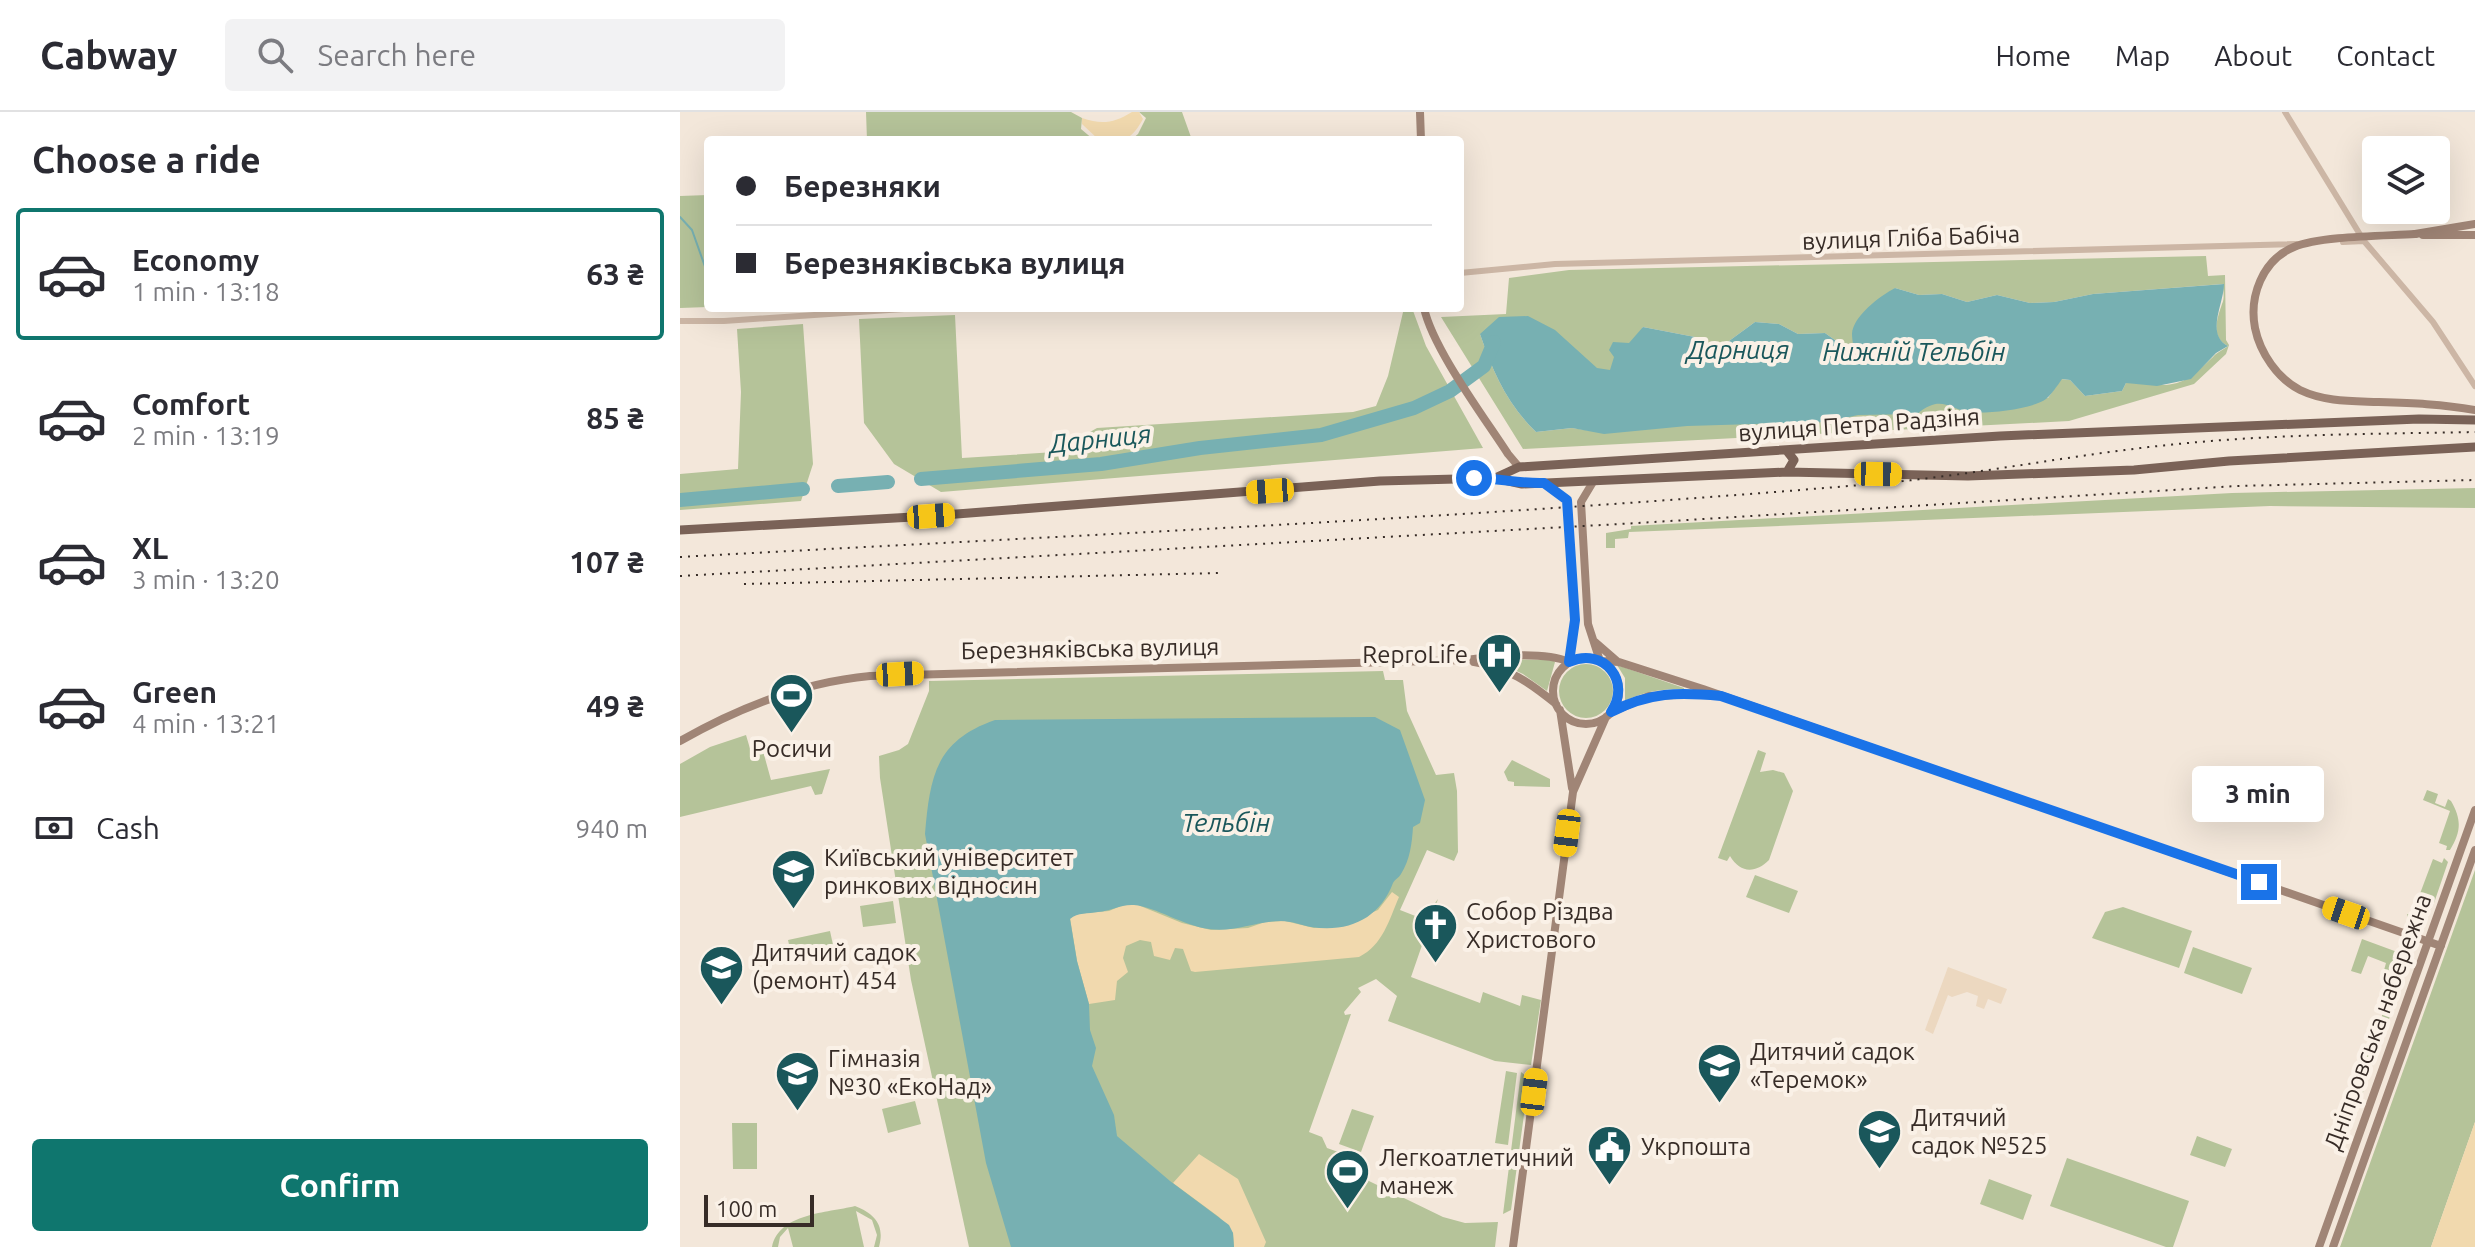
<!DOCTYPE html>
<meta charset="utf-8">
<style>
:root{--surface:#fff;--page:#f2f2f3;--text:#2b2b33;--muted:#7c7c81;--line:#e1e1e2;--accent:#0f766e}
body{margin:0;font-family:Ubuntu,sans-serif;background:var(--page);color:var(--text);height:100vh;display:flex;flex-direction:column;font-size:30px;white-space:nowrap}
*{box-sizing:border-box;margin:0}
p{font-size:26px;color:var(--muted)}
.icon{flex:none;width:44px;height:44px;fill:none;stroke:currentColor;stroke-width:2;stroke-linecap:round;stroke-linejoin:round}
.map{position:relative;flex:1;overflow:hidden}
.details{display:flex;flex-direction:column;background:var(--surface);width:680px}
.details>*{flex:none}
.guide{position:absolute;left:24px;top:24px;width:760px;height:176px;border-radius:8px;box-shadow:0 8px 32px #0002;display:grid;align-content:center;height:176px;padding:0 32px;background:var(--surface)}
.controls{position:absolute;left:1682px;top:24px;display:grid;gap:16px}
.controls a{display:grid;place-items:center;width:88px;height:88px;border-radius:8px;background:var(--surface);box-shadow:0 8px 32px #0002;font-size:40px}
.scale{position:absolute;left:24px;bottom:20px;width:110px;box-sizing:border-box;padding-left:8px;border:4px solid #372c27;border-top:0;font-size:22px;line-height:28px;white-space:nowrap;color:#372c27;-webkit-text-stroke:6px #faf1e7;paint-order:stroke}
.end{position:absolute;width:36px;height:36px;margin:-18px;border:10px solid #1a73e8;background:#fff;box-shadow:0 0 0 4px #fff}
.from{border-radius:50%}
.bubble{position:absolute;height:56px;border-radius:8px;background:var(--surface);box-shadow:0 8px 32px #0002;font-size:26px;font-weight:600;line-height:56px;text-align:center}
.car{position:absolute;width:24px;height:48px;margin:-24px -12px;border-radius:10px;box-shadow:0 0 6px 2px #0007;background:linear-gradient(#f5c518 24%,#345 0 40%,#f5c518 0 76%,#345 0 86%,#f5c518 0)}
.guide b{display:flex;align-items:center;gap:28px;height:76px;font-size:30px}
.guide b+b{border-top:2px solid var(--line)}
.guide i{width:20px;height:20px;background:var(--text)}
ul{padding:0;list-style:none}
li{display:flex;align-items:center;gap:24px;height:132px;margin:0 16px 12px;padding:0 16px;border:4px solid transparent;border-radius:8px}
li div{flex:1}
li b{display:block;font-size:30px}
li em{font-style:normal;font-weight:600}
li.current{border-color:var(--accent)}
li>.icon{width:72px;height:72px;stroke-width:1.5}
h2{padding:0 32px;font-size:36px;line-height:96px}
.pay{display:flex;align-items:center;gap:20px;height:88px;padding:0 32px;font-size:30px}
.pay p{margin-inline-start:auto}
.action{display:flex;gap:16px;margin-top:auto;padding:16px 32px}
.action a{flex:1;height:92px;border-radius:8px;background:var(--accent);color:#fff;font-size:32px;font-weight:600;line-height:92px;text-align:center}
header{display:flex;align-items:center;gap:48px;box-sizing:border-box;height:112px;padding:0 40px;background:var(--surface);border-bottom:2px solid var(--line)}
header strong{font-size:38px}
nav{display:flex;gap:44px;margin-inline-start:auto;font-size:28px}
.search{width:560px;height:72px;background:var(--page);display:flex;align-items:center;gap:20px;box-sizing:border-box;padding:0 28px;border-radius:8px;color:var(--muted);font-size:30px}
main{display:flex;flex:1;min-height:0}
.map>svg:first-child{display:block}
.green{fill:#b5c399;fill-rule:evenodd}
.sand{fill:#f1d9ae}
.plaza{fill:#ecd8c0}
.water{fill:#77b0b2}
.lines{fill:none;stroke-linecap:round;stroke-linejoin:round}
.stream{stroke:#77b0b2;stroke-width:2}
.river{stroke:#77b0b2;stroke-width:14}
.street{stroke:#ccb6a5;stroke-width:6}
.secondary{stroke:#a08576;stroke-width:8}
.primary{stroke:#7a6257;stroke-width:9}
.rail{stroke:#372c27;stroke-width:2;stroke-dasharray:2 6;stroke-linecap:butt}
.secondary-bridge{stroke:#a08576;stroke-width:8}
.route{stroke:#1a73e8;stroke-width:10}
.labels{text-anchor:middle;stroke-width:8;stroke-linejoin:round;paint-order:stroke}
.street-label{font-size:24px;fill:#372c27;stroke:#faf1e7}
.poi-label{font-size:24px;fill:#372c27;stroke:#faf1e7;text-anchor:start}
.water-label{font-size:26px;font-style:italic;fill:#1a575b;stroke:#faf1e7}
</style>
<header>
<strong>Cabway</strong>
<div class="search"><svg class="icon" aria-label="search" viewBox="0 0 24 24"><circle cx="10" cy="10" r="6"/><path d="M15 15l6 6"/></svg>Search here</div>
<nav><a>Home</a><a>Map</a><a>About</a><a>Contact</a></nav>
</header>
<main>
<section class="details">
<h2>Choose a ride</h2>
<ul>
<li class="current"><svg class="icon" aria-label="car" viewBox="0 0 24 24"><path d="M5 17H2v-5l4-1 3-4h7l3 4 3 1v5h-3M9 17h6M6 11h13"/><circle cx="7" cy="17" r="2"/><circle cx="17" cy="17" r="2"/></svg><div><b>Economy</b><p>1 min · 13:18</p></div><em>63 ₴</em></li>
<li><svg class="icon" aria-label="car" viewBox="0 0 24 24"><path d="M5 17H2v-5l4-1 3-4h7l3 4 3 1v5h-3M9 17h6M6 11h13"/><circle cx="7" cy="17" r="2"/><circle cx="17" cy="17" r="2"/></svg><div><b>Comfort</b><p>2 min · 13:19</p></div><em>85 ₴</em></li>
<li><svg class="icon" aria-label="car" viewBox="0 0 24 24"><path d="M5 17H2v-5l4-1 3-4h7l3 4 3 1v5h-3M9 17h6M6 11h13"/><circle cx="7" cy="17" r="2"/><circle cx="17" cy="17" r="2"/></svg><div><b>XL</b><p>3 min · 13:20</p></div><em>107 ₴</em></li>
<li><svg class="icon" aria-label="car" viewBox="0 0 24 24"><path d="M5 17H2v-5l4-1 3-4h7l3 4 3 1v5h-3M9 17h6M6 11h13"/><circle cx="7" cy="17" r="2"/><circle cx="17" cy="17" r="2"/></svg><div><b>Green</b><p>4 min · 13:21</p></div><em>49 ₴</em></li>
</ul>
<div class="pay"><svg class="icon" aria-label="cash" viewBox="0 0 24 24"><path d="M3 7h18v10H3z"/><circle cx="12" cy="12" r="2"/></svg>Cash<p>940 m</p></div>
<div class="action"><a>Confirm</a></div>
</section>
<div class="map">
<svg width="1795" height="1135" viewBox="0 0 1795 1135">
<rect width="100%" height="100%" fill="#f3e7da"/>
<path class="green" d="M186,0H391L402,6L401,17L414,28H187Z
M459,0H502L512,28H451L458,22L466,6Z
M28,83V195L0,196V84Z
M1526,144L1528,164L1545,163L1546,228L1549,233L1546,242L1514,272L1389,309L843,337L761,205L826,202L829,166L889,158ZM1543,172C1543,179 1545,186 1542,192C1537,207 1530,225 1548,234C1543,238 1537,240 1533,245C1514,262 1505,274 1478,273C1467,273 1457,269 1446,271L1442,279L1405,284L1390,268L1381,267L1368,286L943,256L963,215L1015,225L1033,235L1049,229L1075,210L1099,212L1118,222L1145,221L1162,233L1173,250L1215,176L1239,183L1262,182L1287,190L1317,183L1350,191L1374,190L1413,182ZM800,222L919,320L892,316L856,320C827,292 813,260 800,222Z
M724,196H732L746,234L803,336L261,380L214,352L184,311L179,207L275,203L282,346L375,340L417,316L673,300L696,294L708,264Z
M123,212L133,352L121,389L0,398V362L58,357L61,280L57,217Z
M1795,376V396L1590,394L949,420L948,426L935,427V436H926V421L951,417V414L1552,381Z
M811,547L873,548L875,550L867,579L843,562Z
M879 579a27 27 0 1 1 54 0a27 27 0 1 1-54 0Z
M937,553L1004,576V577C981,577 965,579 945,589V566Z
M703,559L705,568H723L727,599L756,663L774,661L777,679L778,740L774,749L747,738L720,798L743,807L758,787L731,865L800,891L803,880L840,894L842,883L861,888L851,953L815,949L708,909L717,884L696,867L678,876L681,880L664,900L665,903L671,902L629,1020L642,1025L647,1036L661,1041L656,1053L763,1105L785,1111L818,1110L815,1135H289L231,868L200,666L199,644L219,638L228,632L249,579V569Z
M66,623L71,640L83,639L91,668L150,657L142,682L135,683L131,674L0,705V652L30,635Z
M1078,638L1086,641L1080,660L1093,658L1104,661L1113,679L1089,748C1075,762 1060,761 1050,744L1047,749L1038,746Z
M832,648L870,667V675L834,674V670L828,669L824,660Z
M1747,678L1758,682L1755,691L1765,695L1768,687L1771,689C1782,708 1781,720 1770,738H1766L1767,734L1759,731L1770,699L1743,688Z
M1764,746L1768,750L1753,794L1745,806L1739,804L1734,809H1729L1727,802L1732,803L1753,747L1762,751Z
M1795,758V1010L1751,1135H1660Z
M1075,763L1118,779L1109,801L1066,785Z
M213,789L216,811L183,815L180,794Z
M1443,795L1512,819L1499,856L1412,826L1425,800Z
M150,819L155,842L113,850L108,828Z
M1682,827L1720,841L1712,866L1703,862L1706,851L1688,844L1681,862L1671,859Z
M1513,835L1572,856L1562,882L1504,861Z
M1724,843L1731,845L1670,1017L1662,1014Z
M826,959L837,961L828,1033L815,1031Z
M841,960L849,966L831,1098L823,1102Z
M235,989L241,1012L208,1021L202,997Z
M672,997L694,1004L681,1040L659,1032Z
M52,1011H77V1057H53Z
M1517,1024L1552,1037L1545,1055L1510,1043Z
M1387,1046L1509,1089L1493,1135H1486L1370,1094Z
M1309,1067L1352,1083L1343,1108L1300,1092Z
M175,1094C195,1102 205,1113 199,1135H194L197,1123L192,1108L176,1099L184,1135H113L108,1116L100,1125L98,1135H92C99,1101 147,1101 175,1094Z"/>
<path class="sand" d="M452,0H459L463,7C450,30 445,28 419,28L402,12V6C422,13 434,11 452,0Z
M712,780L719,785C709,808 703,833 679,845L515,860L511,859L503,837L495,836L490,848L474,844L471,830L460,828L446,834L443,846L448,860L437,869L435,888L409,892L397,849L390,806L395,802L429,799L443,793H458L502,811L531,818L568,816L585,810L605,809L634,816L660,814L698,798Z
M1795,1010V1135H1751Z
M519,1042L558,1067L586,1130L584,1135H554L553,1121L539,1105L493,1071Z"/>
<path class="plaza" d="M1268,855L1327,877L1321,892L1308,887L1304,897L1296,894L1298,884L1287,880L1272,885L1268,883L1253,922L1245,918Z"/>
<path class="water" d="M1544,172C1544,192 1525,222 1548,234L1536,241L1511,267L1477,274L1446,271L1442,279L1405,284L1390,268L1382,267C1377,274 1372,282 1366,287C1353,297 1307,302 1290,300C1267,297 1262,282 1237,302L1178,303L1147,310L1007,314L924,322L892,316L856,320C827,292 813,260 800,222L819,205L848,204L875,218L917,256L930,258L934,245L929,238L933,230L949,231L963,215L1015,225L1033,235L1049,229L1075,210L1099,212L1118,222L1145,221L1162,233L1173,250L1176,248C1175,240 1172,230 1172,222C1173,204 1200,184 1215,176L1239,183L1262,182L1287,190L1317,183L1350,191L1374,190L1413,182Z
M695,605L720,618L745,688L740,711L733,715C732,731 730,748 721,762C719,766 715,767 713,771C700,806 669,821 631,815C621,813 611,809 601,809C577,809 553,821 529,817C504,814 476,795 454,793C441,792 431,799 418,800C408,802 398,800 390,807L397,849L409,892L410,918L416,936L412,954L434,1003L437,1024L490,1069L549,1113L553,1121L554,1135H331L306,1051L245,722C250,665 255,629 315,608Z"/>
<g class="lines">
<path class="stream" d="M0,105L12,118L28,163"/>
<path class="river" d="M241,367L421,352L520,336L641,323L734,296L770,279L804,254L814,230
M158,374L208,370
M0,388L123,377"/>
<path class="street" d="M1605,0L1684,129L1753,210L1795,274
M1663,130L1684,129
M780,161L875,152L1616,132
M0,209H44L239,196"/>
<path class="secondary" d="M740,0L741,28
M1735,122L1795,112
M1743,123H1795
M744,196C753,237 804,305 828,342L839,355
M913,370L901,390L908,512L920,549
M864,371L887,388L895,511L889,550
M915,530L938,550
M873 579a33 33 0 1 1 66 0a33 33 0 1 1-66 0Z
M920,549L939,550L1023,577L1761,834
M794,550C828,555 850,571 876,592
M880,598L892,676
M934,599L969,584L1025,582
M0,629C58,596 124,570 190,564L786,548C813,544 864,539 889,550
M833,1135L893,680L926,605
M1639,1135L1795,698
M1653,1135L1795,738"/>
<path class="primary" d="M1107,339L1114,348L1107,360
M815,366L839,355L1320,324L1739,307L1795,308
M0,418L251,404L700,369L815,366L842,372L1107,360L1288,364L1454,358L1549,349L1795,335"/>
<path class="rail" d="M0,445C397,423 795,406 1192,372C1291,364 1389,343 1488,333C1590,322 1693,322 1795,320
M0,464L958,411L1557,374L1795,368
M64,472L539,461"/>
<path class="secondary-bridge" d="M1735,122C1704,124 1640,124 1614,135C1582,148 1569,185 1575,216C1580,241 1598,267 1620,278C1645,290 1672,289 1698,290C1730,291 1763,292 1795,298"/>
</g>
<g class="lines">
<path class="route" d="M794,366C819,366 840,372 864,371L887,388L895,508L889,550C924,534 952,570 931,600C970,580 998,580 1041,584L1579,770"/>
</g>
<defs>
<symbol id="hospital-pin" viewBox="-11 -11 22 30"><path d="M0 17L-7.5 6A9.5 9.5 0 1 1 7.5 6Z" fill="#1a575b" stroke="#faf1e7"/><path d="M-5-5h3v3.5h4V-5h3V5h-3V1.5h-4V5h-3Z" fill="#fff"/></symbol>
<symbol id="stadium-pin" viewBox="-11 -11 22 30"><path d="M0 17L-7.5 6A9.5 9.5 0 1 1 7.5 6Z" fill="#1a575b" stroke="#faf1e7"/><path d="M0-5a6.5 5 0 1 0 0 10a6.5 5 0 1 0 0-10ZM-3.5-1.8h7v3.6h-7Z" fill="#fff"/></symbol>
<symbol id="university-pin" viewBox="-11 -11 22 30"><path d="M0 17L-7.5 6A9.5 9.5 0 1 1 7.5 6Z" fill="#1a575b" stroke="#faf1e7"/><path d="M0-5L7-2L0 1L-7-2ZM-4 1L0 2.5L4 1V4Q0 6-4 4Z" fill="#fff"/></symbol>
<symbol id="church-pin" viewBox="-11 -11 22 30"><path d="M0 17L-7.5 6A9.5 9.5 0 1 1 7.5 6Z" fill="#1a575b" stroke="#faf1e7"/><path d="M-1.2-6h2.4v3.5h3.3v2.4h-3.3V6h-2.4V-.1h-3.3v-2.4h3.3Z" fill="#fff"/></symbol>
<symbol id="school-pin" viewBox="-11 -11 22 30"><path d="M0 17L-7.5 6A9.5 9.5 0 1 1 7.5 6Z" fill="#1a575b" stroke="#faf1e7"/><path d="M0-5L7-2L0 1L-7-2ZM-4 1L0 2.5L4 1V4Q0 6-4 4Z" fill="#fff"/></symbol>
<symbol id="civic-pin" viewBox="-11 -11 22 30"><path d="M0 17L-7.5 6A9.5 9.5 0 1 1 7.5 6Z" fill="#1a575b" stroke="#faf1e7"/><path d="M-.6-6.5H3V-4.5H.6V-3L4-1V1h2V6H-6V1h2V-1L-.6-3ZM-1.2 2.5V6h2.4V2.5Z" fill="#fff"/></symbol>
</defs>
<g fill-rule="evenodd">
<use href="#hospital-pin" x="794" y="518" width="51" height="69"/>
<use href="#stadium-pin" x="86" y="558" width="51" height="69"/>
<use href="#university-pin" x="88" y="734" width="51" height="69"/>
<use href="#church-pin" x="730" y="788" width="51" height="69"/>
<use href="#school-pin" x="16" y="830" width="51" height="69"/>
<use href="#school-pin" x="1014" y="928" width="51" height="69"/>
<use href="#school-pin" x="92" y="936" width="51" height="69"/>
<use href="#school-pin" x="1174" y="994" width="51" height="69"/>
<use href="#civic-pin" x="904" y="1010" width="51" height="69"/>
<use href="#stadium-pin" x="642" y="1034" width="51" height="69"/>
</g>
<g class="labels">
<g class="street-label">
<text transform="translate(1231 126) rotate(-2)" y="8">вулиця Гліба Бабіча</text>
<text transform="translate(1179 313) rotate(-4)" y="8">вулиця Петра Радзіня</text>
<text transform="translate(410 537) rotate(-1)" y="8">Березняківська вулиця</text>
<text transform="translate(1698 910) rotate(-70)" y="8">Дніпровська набережна</text>
</g>
<g class="poi-label">
<text x="788" y="551" text-anchor="end">ReproLife</text>
<text x="112" y="645" text-anchor="middle">Росичи</text>
<text x="144" y="754">Київський університет<tspan x="144" dy="28">ринкових відносин</tspan></text>
<text x="786" y="808">Собор Різдва<tspan x="786" dy="28">Христового</tspan></text>
<text x="72" y="849">Дитячий садок<tspan x="72" dy="28">(ремонт) 454</tspan></text>
<text x="1070" y="948">Дитячий садок<tspan x="1070" dy="28">«Теремок»</tspan></text>
<text x="148" y="955">Гімназія<tspan x="148" dy="28">№30 «ЕкоНад»</tspan></text>
<text x="1231" y="1014">Дитячий<tspan x="1231" dy="28">садок №525</tspan></text>
<text x="961" y="1043">Укрпошта</text>
<text x="699" y="1054">Легкоатлетичний<tspan x="699" dy="28">манеж</tspan></text>
</g>
<g class="water-label">
<text x="1058" y="247">Дарниця</text>
<text x="1234" y="249">Нижній Тельбін</text>
<text transform="translate(420 327) rotate(-6)" y="9">Дарниця</text>
<text x="546" y="720">Тельбін</text>
</g>
</g>
</svg>
<div class="controls">
<a><svg class="icon" aria-label="layers" viewBox="0 0 24 24"><path d="M12 4l9 5-9 5-9-5zM3 14l9 5 9-5"/></svg></a>
</div>
<div class="scale">100 m</div>
<i class="end from" style="left:794px;top:366px"></i>
<i class="end" style="left:1579px;top:770px"></i>
<div class="bubble" style="left:1512px;top:654px;width:132px">3 min</div>
<i class="car" style="left:1198px;top:362px;rotate:91deg"></i>
<i class="car" style="left:590px;top:379px;rotate:266deg"></i>
<i class="car" style="left:251px;top:404px;rotate:86deg"></i>
<i class="car" style="left:220px;top:562px;rotate:87deg"></i>
<i class="car" style="left:887px;top:721px;rotate:187deg"></i>
<i class="car" style="left:1666px;top:801px;rotate:289deg"></i>
<i class="car" style="left:854px;top:980px;rotate:7deg"></i>
<div class="guide">
<b><i class="from"></i>Березняки</b>
<b><i></i>Березняківська вулиця</b>
</div>
</div>
</main>
